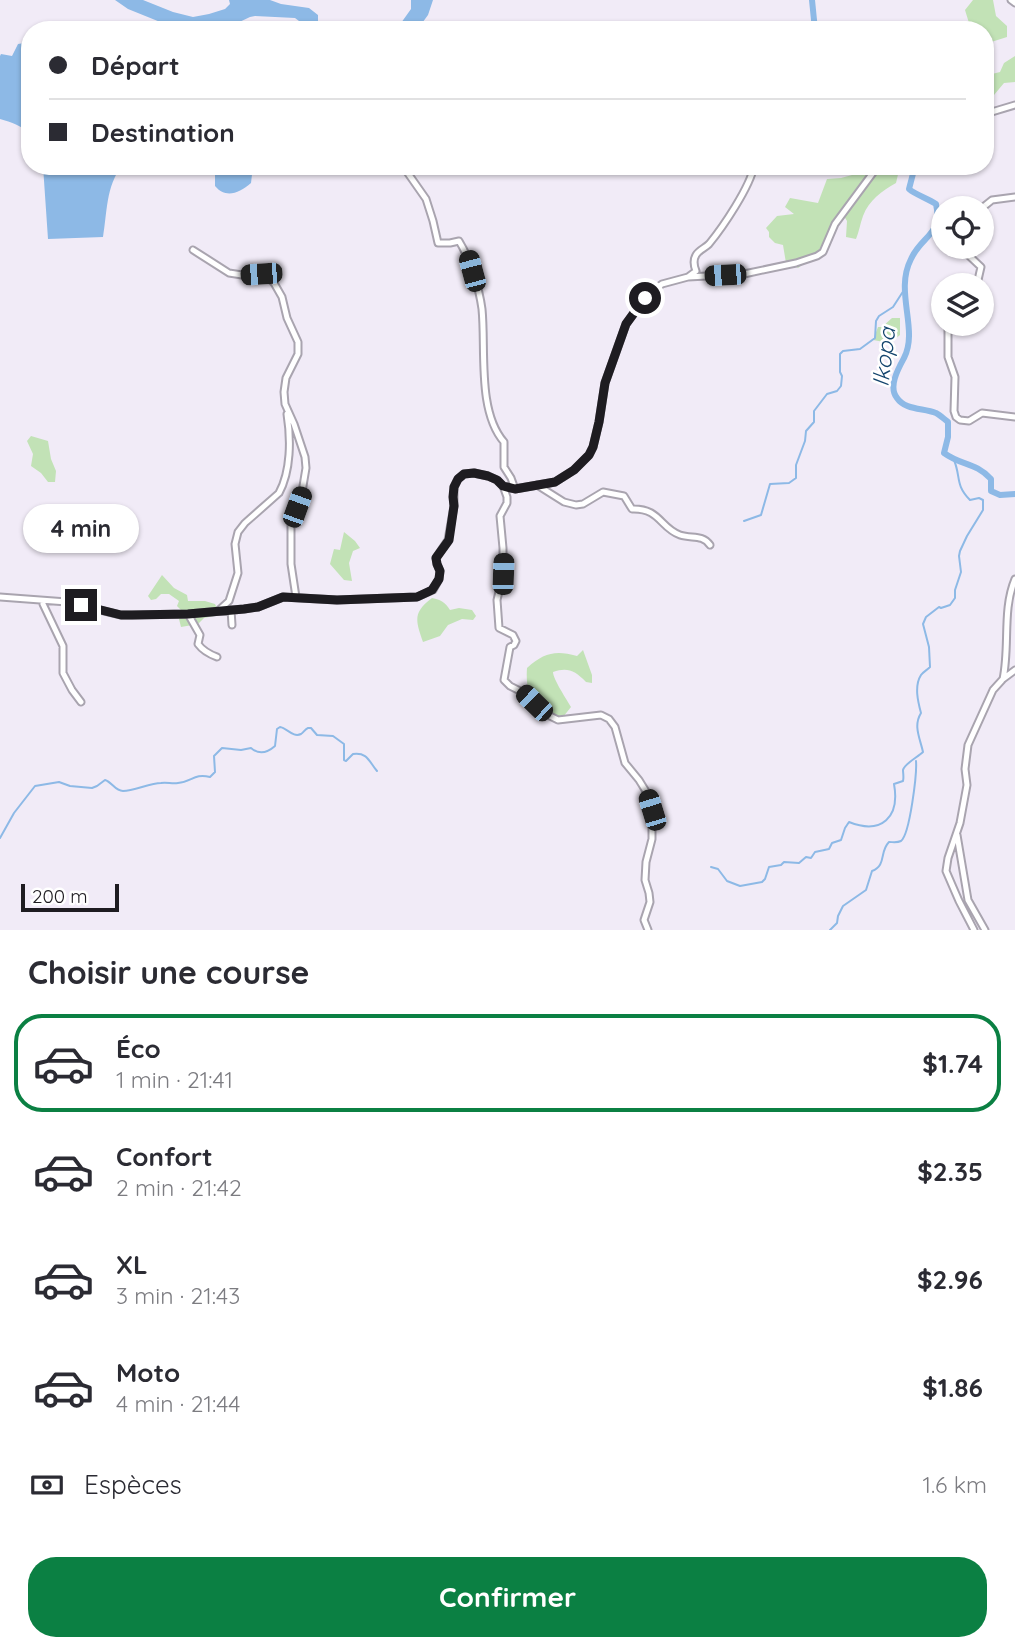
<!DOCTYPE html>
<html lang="fr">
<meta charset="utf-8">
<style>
:root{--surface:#fff;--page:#f7f7f7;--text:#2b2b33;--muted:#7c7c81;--line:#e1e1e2;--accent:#0b8043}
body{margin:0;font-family:Quicksand,sans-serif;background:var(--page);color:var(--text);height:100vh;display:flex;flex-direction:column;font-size:26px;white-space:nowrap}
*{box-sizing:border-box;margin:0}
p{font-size:23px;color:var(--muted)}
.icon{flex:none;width:38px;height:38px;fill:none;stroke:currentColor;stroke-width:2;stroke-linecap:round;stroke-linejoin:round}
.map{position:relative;height:930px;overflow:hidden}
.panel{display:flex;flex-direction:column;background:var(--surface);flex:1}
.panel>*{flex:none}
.guide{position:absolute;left:21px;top:21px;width:973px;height:154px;border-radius:28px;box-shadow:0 2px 5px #0004;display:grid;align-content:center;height:154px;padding:0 28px;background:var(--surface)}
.fabs{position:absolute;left:931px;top:196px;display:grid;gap:14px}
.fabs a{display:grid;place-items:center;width:63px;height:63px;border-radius:50%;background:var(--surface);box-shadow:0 2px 5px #0004;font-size:35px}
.scale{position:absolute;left:21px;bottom:18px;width:98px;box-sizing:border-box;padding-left:7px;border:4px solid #1e1c21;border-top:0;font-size:19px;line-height:24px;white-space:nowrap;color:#1e1c21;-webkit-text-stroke:5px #fff;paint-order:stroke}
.end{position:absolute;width:32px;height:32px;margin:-16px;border:9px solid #1e1c21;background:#fff;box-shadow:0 0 0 4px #fff}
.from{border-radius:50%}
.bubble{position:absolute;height:49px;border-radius:24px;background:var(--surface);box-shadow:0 2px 5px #0004;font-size:23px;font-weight:700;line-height:49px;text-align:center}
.car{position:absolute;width:21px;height:42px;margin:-21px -10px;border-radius:9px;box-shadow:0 0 5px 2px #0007;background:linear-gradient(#222 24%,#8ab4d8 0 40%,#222 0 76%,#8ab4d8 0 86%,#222 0)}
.guide b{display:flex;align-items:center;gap:24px;height:66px;font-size:26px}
.guide b+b{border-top:2px solid var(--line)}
.guide i{width:18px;height:18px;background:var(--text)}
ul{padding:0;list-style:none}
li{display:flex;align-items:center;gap:21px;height:98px;margin:0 14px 10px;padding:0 14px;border:4px solid transparent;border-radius:28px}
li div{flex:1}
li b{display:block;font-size:26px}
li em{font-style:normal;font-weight:700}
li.on{border-color:var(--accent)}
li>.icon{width:63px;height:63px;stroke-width:1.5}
h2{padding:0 28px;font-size:32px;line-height:84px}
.pay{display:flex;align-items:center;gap:18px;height:77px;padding:0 28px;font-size:26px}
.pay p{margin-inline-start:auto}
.button{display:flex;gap:14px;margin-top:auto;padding:14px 28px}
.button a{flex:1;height:80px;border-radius:28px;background:var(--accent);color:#fff;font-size:28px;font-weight:700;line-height:80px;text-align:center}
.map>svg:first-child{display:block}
.green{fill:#c2e2b6}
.water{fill:#8db9e6}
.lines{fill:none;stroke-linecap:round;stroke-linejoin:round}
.stream{stroke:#8db9e6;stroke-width:2}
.river{stroke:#8db9e6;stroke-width:6}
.minor-casing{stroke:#a9a4af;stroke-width:9}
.minor{stroke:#fff;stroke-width:5}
.route{stroke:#1e1c21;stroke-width:9}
.labels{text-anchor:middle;stroke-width:5;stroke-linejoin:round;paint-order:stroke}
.water-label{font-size:23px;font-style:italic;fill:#13446d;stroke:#fff}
</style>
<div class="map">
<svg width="1015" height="930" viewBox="0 0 1015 930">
<rect width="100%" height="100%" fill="#f1ebf7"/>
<path class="green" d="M973,0H993L996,16L1007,26V37L985,44V30H968L969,23L965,10Z
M1015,56V82L1004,83L994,95L985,94V71L989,64L992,74L1000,72L1004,63Z
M846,166H900L896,183C882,191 869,200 863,216C860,224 859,232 856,239L846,237L847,221L842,213L835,220L817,254L798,268L792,264L786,263L783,245L775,243L769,237V232L766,228L777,216L794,214L785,207L790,198L818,203L827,179L841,178L852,175Z
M892,318H900V335L890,343L873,340L878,327H882Z
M31,436L48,441L51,459L56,471L55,482H48L41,473L31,466L33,454L27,441Z
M344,532L355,541L360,548L353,551L349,563L352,581L344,580L330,564L334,549L340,550Z
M162,575L174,588L187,595L188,601H205L215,604L220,615L204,618L198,624L181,627L179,619L182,611L177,606L179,601L169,594H161L156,599L151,600L148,596Z
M432,598C441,600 445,602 450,610L459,608L472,610L476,616L473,620L462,619L448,625L440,636L423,642C416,621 412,613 432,598Z
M583,650L592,675V683L586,682C575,671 568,667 553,672C553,679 567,700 571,707L559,722C534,712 525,695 527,668C544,653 555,650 577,656Z"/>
<path class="water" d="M115,0H143L173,12L193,17L209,14L225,9L230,4L229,0H270L281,4L309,8L318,15V23L315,30H301L303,24L295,18L255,16L250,17L233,25L216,30H180L128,9Z
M411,0H433L428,15L417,30H396L411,9Z
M30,42V135C23,126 11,122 0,119V56L1,54L12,56L18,44Z
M43,166H122C106,185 107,214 103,237L48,239Z
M215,166H253L251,183C239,193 226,199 215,186Z"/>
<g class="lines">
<path class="stream" d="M744,521L761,515L770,484L789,483L796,478V465L805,441L806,431L814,422V411L827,394L837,391L841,386L842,376L840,372V354L843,351L860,349L875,338L876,321L879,316L893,307L904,290
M0,838L14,813L35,786L59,782L70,786L92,788L97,786L105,780C112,782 115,791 123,791C134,791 150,783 161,783C167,782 172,784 178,783C192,782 194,773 210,777L215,772L214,756L222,748L241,750L251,748C259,755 267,753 275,746L277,729L280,727C287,728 293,738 301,734C304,732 305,729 308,728H311L317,735L333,736L344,744V760L346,761L353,754C368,752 369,762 377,771
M711,867L718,869L727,881L740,886L762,882L765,879L769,867L781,865L784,862L799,863L806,857L811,858L815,852L829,849L832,843L841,840L845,828L849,822C882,835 900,817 894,784L903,781C904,777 903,773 903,770C904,764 918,757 923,752C920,738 913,726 921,713C918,702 914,686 921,675C923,672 927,670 930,667L929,647L923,624L926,617L939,607L941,608L950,605L955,598V590L961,572L959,556L960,551L967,536L983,510V500L979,498L970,500C955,485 961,477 954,460
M830,930L837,923L838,916L843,906L866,890L872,871C887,865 879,852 889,842C893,842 897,843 901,841C910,834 917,773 916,761"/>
<path class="river" d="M812,0L815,30
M915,166L909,189C916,195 927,198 936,204C943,235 922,235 911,259C894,292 919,329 904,358C898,369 888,387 897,398C905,410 923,408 936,413C940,415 944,419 948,422V437L944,453C962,466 975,462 991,479V491L1000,495L1015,494"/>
<defs>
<path id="minor" d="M1011,0L1015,3
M985,114L1015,105
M405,169L426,199L433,221L438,243H450L459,241C470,259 479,287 482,309C486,349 477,411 504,442V467L511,478L515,489
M982,208L992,200L1015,197
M964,247V251L981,267L978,280L966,285
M193,250L229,273L242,275L261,274L267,276L274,283L282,297L287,318L298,342V354L286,378L284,392L285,404L294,424L305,457L306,468L302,492L291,521V564L296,597
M688,277L696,271C694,266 693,260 696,255C699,250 705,248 709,244C723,227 750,187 754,166
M948,324V357L955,377L954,411L956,417L960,420L969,421L982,413L1015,417
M537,485L564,502L576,505L583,504L603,492L624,496L632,509C660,508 660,528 680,535C692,539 702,534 710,545
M503,486L507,497V503L500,516L503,548V574L497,600L499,628L513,635L516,641L514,645L510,647L504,680L510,686L522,692L544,713L558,720L601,715L609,719L615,727L625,763L639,780L647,793L652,810V839L646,862L645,880L649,893L650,902L644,920L648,930
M0,597L67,602L121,615H132L188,614L244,609L258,607L283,597L337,600L417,597L433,590L439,579L440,571L437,564L436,558L448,540L454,506V487L458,479L464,474L474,473L488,476L497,480L503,486L515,489L555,482L574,470L589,455L593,447L599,422L605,383L626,324L645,297L662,284L688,277L744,274L796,263L817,256L823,252L835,224L878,166
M43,604L63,646V673L72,690L81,702
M219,610L229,601L238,573L235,544L238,532L245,523L279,493C291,471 291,439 287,414
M231,610L232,625
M188,614L200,635L198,644C203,651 209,654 217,657
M1003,679C1010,646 1002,610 1015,579
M957,835L968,900L985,930
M974,930L959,901L946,871L948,858L960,823L967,785L965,769L968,745L993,690L1003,679L1015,670"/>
</defs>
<use href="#minor" class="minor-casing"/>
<use href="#minor" class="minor"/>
</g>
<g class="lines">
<path class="route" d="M81,605L121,615H132L188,614L244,609L258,607L283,597L337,600L417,597L432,590L439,579L440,571L437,564L436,558L449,540L454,506L453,497L454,487L458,479L464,474L474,473L488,476L497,480L503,486L515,489L555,482L574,470L589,455L593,447L599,422L605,383L626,324L645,298"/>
</g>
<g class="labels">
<g class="water-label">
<text transform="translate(884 357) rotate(-83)" y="8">Ikopa</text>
</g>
</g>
</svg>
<div class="fabs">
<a><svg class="icon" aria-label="locate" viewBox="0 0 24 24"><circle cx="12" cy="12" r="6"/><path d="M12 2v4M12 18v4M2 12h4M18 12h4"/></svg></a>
<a><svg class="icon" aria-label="layers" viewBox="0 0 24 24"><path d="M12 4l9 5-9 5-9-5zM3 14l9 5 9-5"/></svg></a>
</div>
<div class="scale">200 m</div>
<i class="end from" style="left:645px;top:298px"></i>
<i class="end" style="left:81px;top:605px"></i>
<div class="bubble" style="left:23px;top:504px;width:116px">4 min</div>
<i class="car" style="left:472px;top:271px;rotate:345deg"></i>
<i class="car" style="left:261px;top:274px;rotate:266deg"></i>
<i class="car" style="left:725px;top:275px;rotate:267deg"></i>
<i class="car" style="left:297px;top:507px;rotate:20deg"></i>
<i class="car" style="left:503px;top:574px;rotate:2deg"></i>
<i class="car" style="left:534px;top:703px;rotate:314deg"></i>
<i class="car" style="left:652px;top:810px;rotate:343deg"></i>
<div class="guide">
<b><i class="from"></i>Départ</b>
<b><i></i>Destination</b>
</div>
</div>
<section class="panel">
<h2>Choisir une course</h2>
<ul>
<li class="on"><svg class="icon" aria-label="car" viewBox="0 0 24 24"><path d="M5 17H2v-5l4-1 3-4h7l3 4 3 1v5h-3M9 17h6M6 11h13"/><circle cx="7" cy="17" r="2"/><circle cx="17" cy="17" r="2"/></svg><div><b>Éco</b><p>1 min · 21:41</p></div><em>$1.74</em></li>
<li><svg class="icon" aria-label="car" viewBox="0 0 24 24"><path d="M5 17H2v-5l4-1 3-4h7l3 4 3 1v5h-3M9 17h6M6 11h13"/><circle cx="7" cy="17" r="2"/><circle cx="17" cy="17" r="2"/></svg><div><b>Confort</b><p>2 min · 21:42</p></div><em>$2.35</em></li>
<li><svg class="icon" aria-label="car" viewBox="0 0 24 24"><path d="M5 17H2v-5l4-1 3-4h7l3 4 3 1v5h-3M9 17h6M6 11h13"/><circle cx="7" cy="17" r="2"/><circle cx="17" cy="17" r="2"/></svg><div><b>XL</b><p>3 min · 21:43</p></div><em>$2.96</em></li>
<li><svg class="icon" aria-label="car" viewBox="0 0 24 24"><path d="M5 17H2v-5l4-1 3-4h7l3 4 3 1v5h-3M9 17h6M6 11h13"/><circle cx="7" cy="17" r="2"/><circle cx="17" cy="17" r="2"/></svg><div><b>Moto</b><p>4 min · 21:44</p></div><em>$1.86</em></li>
</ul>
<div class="pay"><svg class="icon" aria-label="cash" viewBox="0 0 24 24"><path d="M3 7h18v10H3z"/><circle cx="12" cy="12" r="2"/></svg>Espèces<p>1.6 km</p></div>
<div class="button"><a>Confirmer</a></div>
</section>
